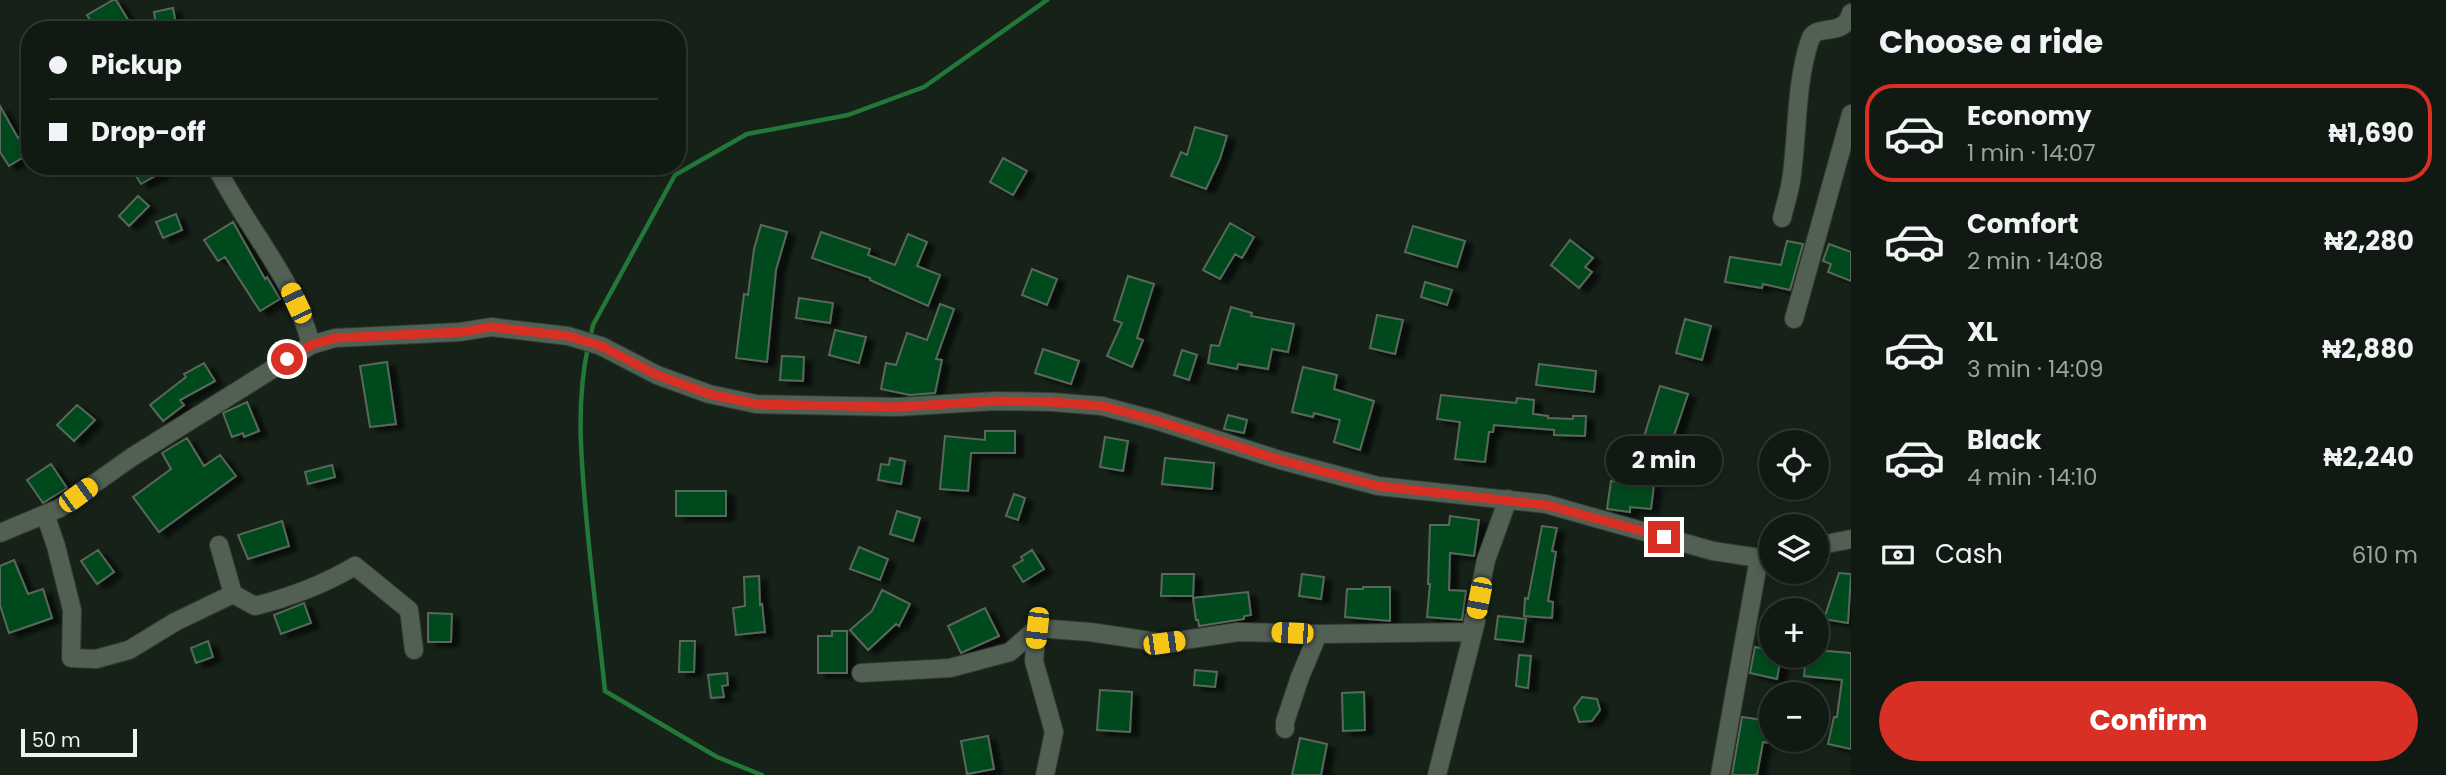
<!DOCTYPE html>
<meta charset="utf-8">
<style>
:root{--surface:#101a12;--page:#19231b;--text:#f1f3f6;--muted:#9ca19f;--line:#303832;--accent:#d93025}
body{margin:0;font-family:Poppins,sans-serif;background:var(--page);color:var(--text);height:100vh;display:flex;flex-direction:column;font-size:26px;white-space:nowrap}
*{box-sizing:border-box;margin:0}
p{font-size:23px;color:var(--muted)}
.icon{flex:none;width:38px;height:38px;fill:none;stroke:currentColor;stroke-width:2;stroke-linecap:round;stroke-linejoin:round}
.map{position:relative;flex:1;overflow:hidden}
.sheet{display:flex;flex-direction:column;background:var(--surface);width:595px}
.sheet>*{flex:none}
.top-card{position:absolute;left:21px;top:21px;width:665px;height:154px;border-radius:28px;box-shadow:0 4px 10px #0003,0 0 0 2px var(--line);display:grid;align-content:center;height:154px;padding:0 28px;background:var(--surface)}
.fabs{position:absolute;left:1759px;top:430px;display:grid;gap:14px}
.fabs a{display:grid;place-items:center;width:70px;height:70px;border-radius:50%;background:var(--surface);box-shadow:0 4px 10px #0003,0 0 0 2px var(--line);font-size:35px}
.scale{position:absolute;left:21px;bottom:18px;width:116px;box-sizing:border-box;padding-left:7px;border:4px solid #edf5ee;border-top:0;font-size:19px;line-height:24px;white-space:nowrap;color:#edf5ee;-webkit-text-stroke:5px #162218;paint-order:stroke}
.end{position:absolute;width:32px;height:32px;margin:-16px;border:9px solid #d93025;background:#fff;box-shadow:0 0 0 4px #fff}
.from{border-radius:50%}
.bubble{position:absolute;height:49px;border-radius:24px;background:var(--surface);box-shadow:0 4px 10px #0003,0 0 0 2px var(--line);font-size:23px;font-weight:700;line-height:49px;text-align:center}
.car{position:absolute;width:21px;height:42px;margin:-21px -10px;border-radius:9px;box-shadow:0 0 5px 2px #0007;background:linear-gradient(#f5c518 24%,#345 0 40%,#f5c518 0 76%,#345 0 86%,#f5c518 0)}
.top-card b{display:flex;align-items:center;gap:24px;height:66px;font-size:26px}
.top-card b+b{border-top:2px solid var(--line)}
.top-card i{width:18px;height:18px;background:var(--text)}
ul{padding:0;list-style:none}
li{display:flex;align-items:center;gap:21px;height:98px;margin:0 14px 10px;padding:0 14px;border:4px solid transparent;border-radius:28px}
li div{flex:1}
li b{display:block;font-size:26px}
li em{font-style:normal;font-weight:700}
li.active{border-color:var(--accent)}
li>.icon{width:63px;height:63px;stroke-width:1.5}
h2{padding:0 28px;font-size:32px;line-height:84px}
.pay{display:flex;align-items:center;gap:18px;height:77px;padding:0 28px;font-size:26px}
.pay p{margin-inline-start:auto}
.button{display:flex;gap:14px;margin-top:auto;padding:14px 28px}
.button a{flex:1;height:80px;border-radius:42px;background:var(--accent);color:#fff;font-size:28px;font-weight:700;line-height:80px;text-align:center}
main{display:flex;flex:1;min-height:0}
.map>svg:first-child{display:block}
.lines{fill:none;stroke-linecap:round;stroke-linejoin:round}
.stream{stroke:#237739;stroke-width:4.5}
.building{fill:#03491b;stroke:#59675b;stroke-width:2;filter:url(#shadow)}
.street-casing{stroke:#323b33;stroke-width:20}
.street{stroke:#526054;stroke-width:18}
.route{stroke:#d93025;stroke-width:9}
</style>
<main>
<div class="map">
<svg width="1851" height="775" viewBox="0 0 1851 775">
<defs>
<filter id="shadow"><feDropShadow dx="8" dy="4.5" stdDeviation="2" flood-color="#0009"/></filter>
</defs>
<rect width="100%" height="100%" fill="#162218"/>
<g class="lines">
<path class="stream" d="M590,339L593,325L675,175L747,134L848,115L924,87L1047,0
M588,347C576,402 581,458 586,514C591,573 599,632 605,691L717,757L762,775"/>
</g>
<path class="building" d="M113,0H116L130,23L119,30H96L87,15Z
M173,8L177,30H157L154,12Z
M0,106L18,138L26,133L30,140V153L9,166L0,152Z
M1195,127L1227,136L1220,159L1206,189L1171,176L1181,152L1187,155Z
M1003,158L1027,171L1013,195L990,182Z
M130,166H173L141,184Z
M138,196L149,206L129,226L119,216Z
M176,214L182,230L163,238L156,222Z
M233,222L265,279L267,277L280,299L260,311L225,257L218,261L204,240Z
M1230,223L1254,237L1242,258L1235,254L1220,279L1203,270Z
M761,225L787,232L776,270L767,362L736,358L744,294L748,295L754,249Z
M1413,226L1465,241L1457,267L1405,252Z
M821,232L870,249L868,255L895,265L908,234L927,242L917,266L940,275L928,306L870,280V278L812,258Z
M1570,240L1593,258L1585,267L1592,272L1579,288L1551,265Z
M1787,241L1803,244L1790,290L1763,284L1762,288L1725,282L1730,257L1781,265Z
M1829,244L1851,252V281L1828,272L1831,264L1823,261Z
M1032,269L1057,279L1047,305L1022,295Z
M1128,276L1154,284L1137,338L1143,340L1132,367L1107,356L1122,323L1114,320Z
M1425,282L1452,290L1447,305L1421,297Z
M799,298L833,303L830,323L796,318Z
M940,304L954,309L936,359L942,360L935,393L910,395L881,389L886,363L896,365L907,333L927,340Z
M1231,307L1252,313L1251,316L1294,324L1288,352L1272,349L1268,369L1238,364L1237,369L1208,363L1211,345L1219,346Z
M1377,315L1403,320L1395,354L1370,348Z
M1685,319L1711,326L1702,360L1676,353Z
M835,330L866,337L859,363L829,355Z
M1043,349L1079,361L1071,384L1035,373Z
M1182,350L1197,355L1189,380L1174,375Z
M782,356L804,357L803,381L780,380Z
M387,362L396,424L370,427L360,366Z
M204,363L215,381L180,400L184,405L163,421L150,405L186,377L184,374Z
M1539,364L1596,371L1594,392L1536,385Z
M1303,367L1337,375L1334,389L1374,401L1360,450L1334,442L1340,420L1314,413L1313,417L1292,412Z
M1660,386L1688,394L1667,456L1640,449Z
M1441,395L1516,403L1517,398L1534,400L1533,414L1548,416V418L1573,419V416H1586L1585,436L1554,435V430L1494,425L1493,432H1489L1485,462L1455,459L1460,422L1437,419Z
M247,402L259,431L244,437L243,433L232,437L223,413Z
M77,405L95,420L74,441L57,425Z
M1228,415L1247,420L1244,433L1224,429Z
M985,431H1015V453H971L968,491L940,489L945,436L985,440Z
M1105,437L1128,441L1123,471L1100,467Z
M187,438L204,466L220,455L236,476L159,532L133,497L171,469L162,453Z
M890,458L905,461L901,484L878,480L881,464L889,465Z
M1165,458L1214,463L1212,489L1162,484Z
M51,464L67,488L43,503L27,480Z
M332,465L335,477L308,484L305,472Z
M1611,481L1638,485V482L1654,484L1651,509L1630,507V512L1607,509Z
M676,491H726V516H676Z
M1014,494L1025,498L1018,520L1006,516Z
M897,511L920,518L913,541L890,534Z
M1450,516L1479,520L1474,556L1450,553L1449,590L1466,591L1462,620L1427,617L1430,584H1428L1430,525H1449Z
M282,521L289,546L248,559L238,535Z
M1542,526L1557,528L1552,551L1556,552L1548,601L1553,602L1552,618L1524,616L1525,598L1528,599Z
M859,547L888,559L880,580L850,569Z
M98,550L114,572L97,584L81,561Z
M1032,550L1044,569L1023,582L1013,566L1023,560L1021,557Z
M14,560L28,594L43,589L52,618L9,633L0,605V566Z
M1839,573L1851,574L1848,623L1824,619Z
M1162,574H1194L1193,596H1161Z
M1302,574L1324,577L1321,599L1299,596Z
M759,576L760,605L762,604L765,632L736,635L733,608L745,606L744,577Z
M1363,587H1390V621L1345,617L1347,589H1363Z
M882,590L910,604L899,626L896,624L868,650L850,630L872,611Z
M1248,592L1251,615L1244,616V619L1199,626L1198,620H1196L1193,598Z
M304,603L311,623L281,634L274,615Z
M985,608L999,636L961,653L948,626Z
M428,613L452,614L451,642H428Z
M1498,616L1526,619L1523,642L1495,639Z
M832,631H847V673H818V636H832Z
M208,641L213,657L196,663L191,648Z
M680,641H695L694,672H679Z
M1755,647L1771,650V656H1781L1777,679L1750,673Z
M1816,650L1851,653V749L1828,744L1834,717H1837L1842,680L1804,676L1806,656H1816Z
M1519,655L1531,656L1528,688L1516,686Z
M1195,670L1217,672L1215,687L1194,685Z
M727,673L728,685L722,686L724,697L711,698L708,675Z
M1100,690L1132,692L1130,732L1097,730Z
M1364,692L1365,730L1343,731L1342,693Z
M1582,697L1597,699L1600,710L1592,721L1579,722L1574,708Z
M1742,717L1771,721V743L1763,742L1757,775H1732Z
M988,736L994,769L967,774L961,741Z
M1300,738L1327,744L1321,775H1292Z"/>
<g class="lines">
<defs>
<path id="street" d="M216,166C245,227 295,278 311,345
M1782,218C1785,206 1789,193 1791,181C1798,135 1795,85 1810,40C1815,22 1844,39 1851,13
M1794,319L1851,114
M45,514L56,546L72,610L71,658L96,659L129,650L175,622L233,594L219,545
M0,533L60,508L132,457L311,345L335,338L460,332L491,327L568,336L601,346L657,375L709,394L756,404L897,407L995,401L1052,402L1102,406L1155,420L1280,460L1378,486L1546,504L1713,551L1759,558L1771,555
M1816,546L1851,539
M233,594L255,606C291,597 323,585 355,566L409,610L414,650
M1037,628L1034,661L1054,732L1045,775
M861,673L950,668L1010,652L1037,628L1090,632L1164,643L1238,632L1318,634L1471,632L1486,560L1508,499
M1285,729V722L1300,677L1318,634
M1437,775L1476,621
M1720,775L1759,558"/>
</defs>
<use href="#street" class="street-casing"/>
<use href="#street" class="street"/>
</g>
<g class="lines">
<path class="route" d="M287,359L311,345L335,338L460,332L491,327L568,336L601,346L657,375L709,394L756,404L897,407L995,401L1052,402L1102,406L1155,420L1280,460L1378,486L1546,505L1664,537"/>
</g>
</svg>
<div class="fabs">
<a><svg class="icon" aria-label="locate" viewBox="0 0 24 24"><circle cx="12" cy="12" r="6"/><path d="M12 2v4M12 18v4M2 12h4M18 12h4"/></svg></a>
<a><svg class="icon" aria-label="layers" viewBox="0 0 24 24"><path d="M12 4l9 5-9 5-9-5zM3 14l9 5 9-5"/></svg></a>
<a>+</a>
<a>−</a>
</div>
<div class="scale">50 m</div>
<i class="end from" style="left:287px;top:359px"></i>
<i class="end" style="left:1664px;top:537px"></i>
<div class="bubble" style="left:1606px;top:436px;width:116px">2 min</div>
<i class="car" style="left:296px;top:303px;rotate:335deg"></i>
<i class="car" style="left:78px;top:495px;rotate:54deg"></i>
<i class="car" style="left:1479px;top:598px;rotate:191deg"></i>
<i class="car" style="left:1037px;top:628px;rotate:186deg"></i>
<i class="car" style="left:1292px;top:633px;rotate:272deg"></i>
<i class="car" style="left:1164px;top:643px;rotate:82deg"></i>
<div class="top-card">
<b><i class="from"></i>Pickup</b>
<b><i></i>Drop-off</b>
</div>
</div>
<section class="sheet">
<h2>Choose a ride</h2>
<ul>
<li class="active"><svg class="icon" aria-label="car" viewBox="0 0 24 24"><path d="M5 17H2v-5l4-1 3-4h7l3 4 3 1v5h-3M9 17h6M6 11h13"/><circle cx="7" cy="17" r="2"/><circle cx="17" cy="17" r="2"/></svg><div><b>Economy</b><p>1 min · 14:07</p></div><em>₦1,690</em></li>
<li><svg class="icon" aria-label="car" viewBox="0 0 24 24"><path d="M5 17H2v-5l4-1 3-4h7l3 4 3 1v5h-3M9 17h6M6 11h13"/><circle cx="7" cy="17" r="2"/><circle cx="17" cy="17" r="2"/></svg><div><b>Comfort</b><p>2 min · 14:08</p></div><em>₦2,280</em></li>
<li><svg class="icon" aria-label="car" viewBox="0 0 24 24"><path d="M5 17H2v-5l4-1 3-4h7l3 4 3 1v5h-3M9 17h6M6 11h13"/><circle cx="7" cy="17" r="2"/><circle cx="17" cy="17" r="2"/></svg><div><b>XL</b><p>3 min · 14:09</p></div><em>₦2,880</em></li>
<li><svg class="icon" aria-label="car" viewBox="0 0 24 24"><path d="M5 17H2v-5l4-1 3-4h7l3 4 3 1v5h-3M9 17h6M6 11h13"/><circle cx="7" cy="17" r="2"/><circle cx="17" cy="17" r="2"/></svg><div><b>Black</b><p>4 min · 14:10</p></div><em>₦2,240</em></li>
</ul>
<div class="pay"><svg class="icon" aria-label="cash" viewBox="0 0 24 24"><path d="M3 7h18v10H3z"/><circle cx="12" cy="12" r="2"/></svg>Cash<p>610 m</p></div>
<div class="button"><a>Confirm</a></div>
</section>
</main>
